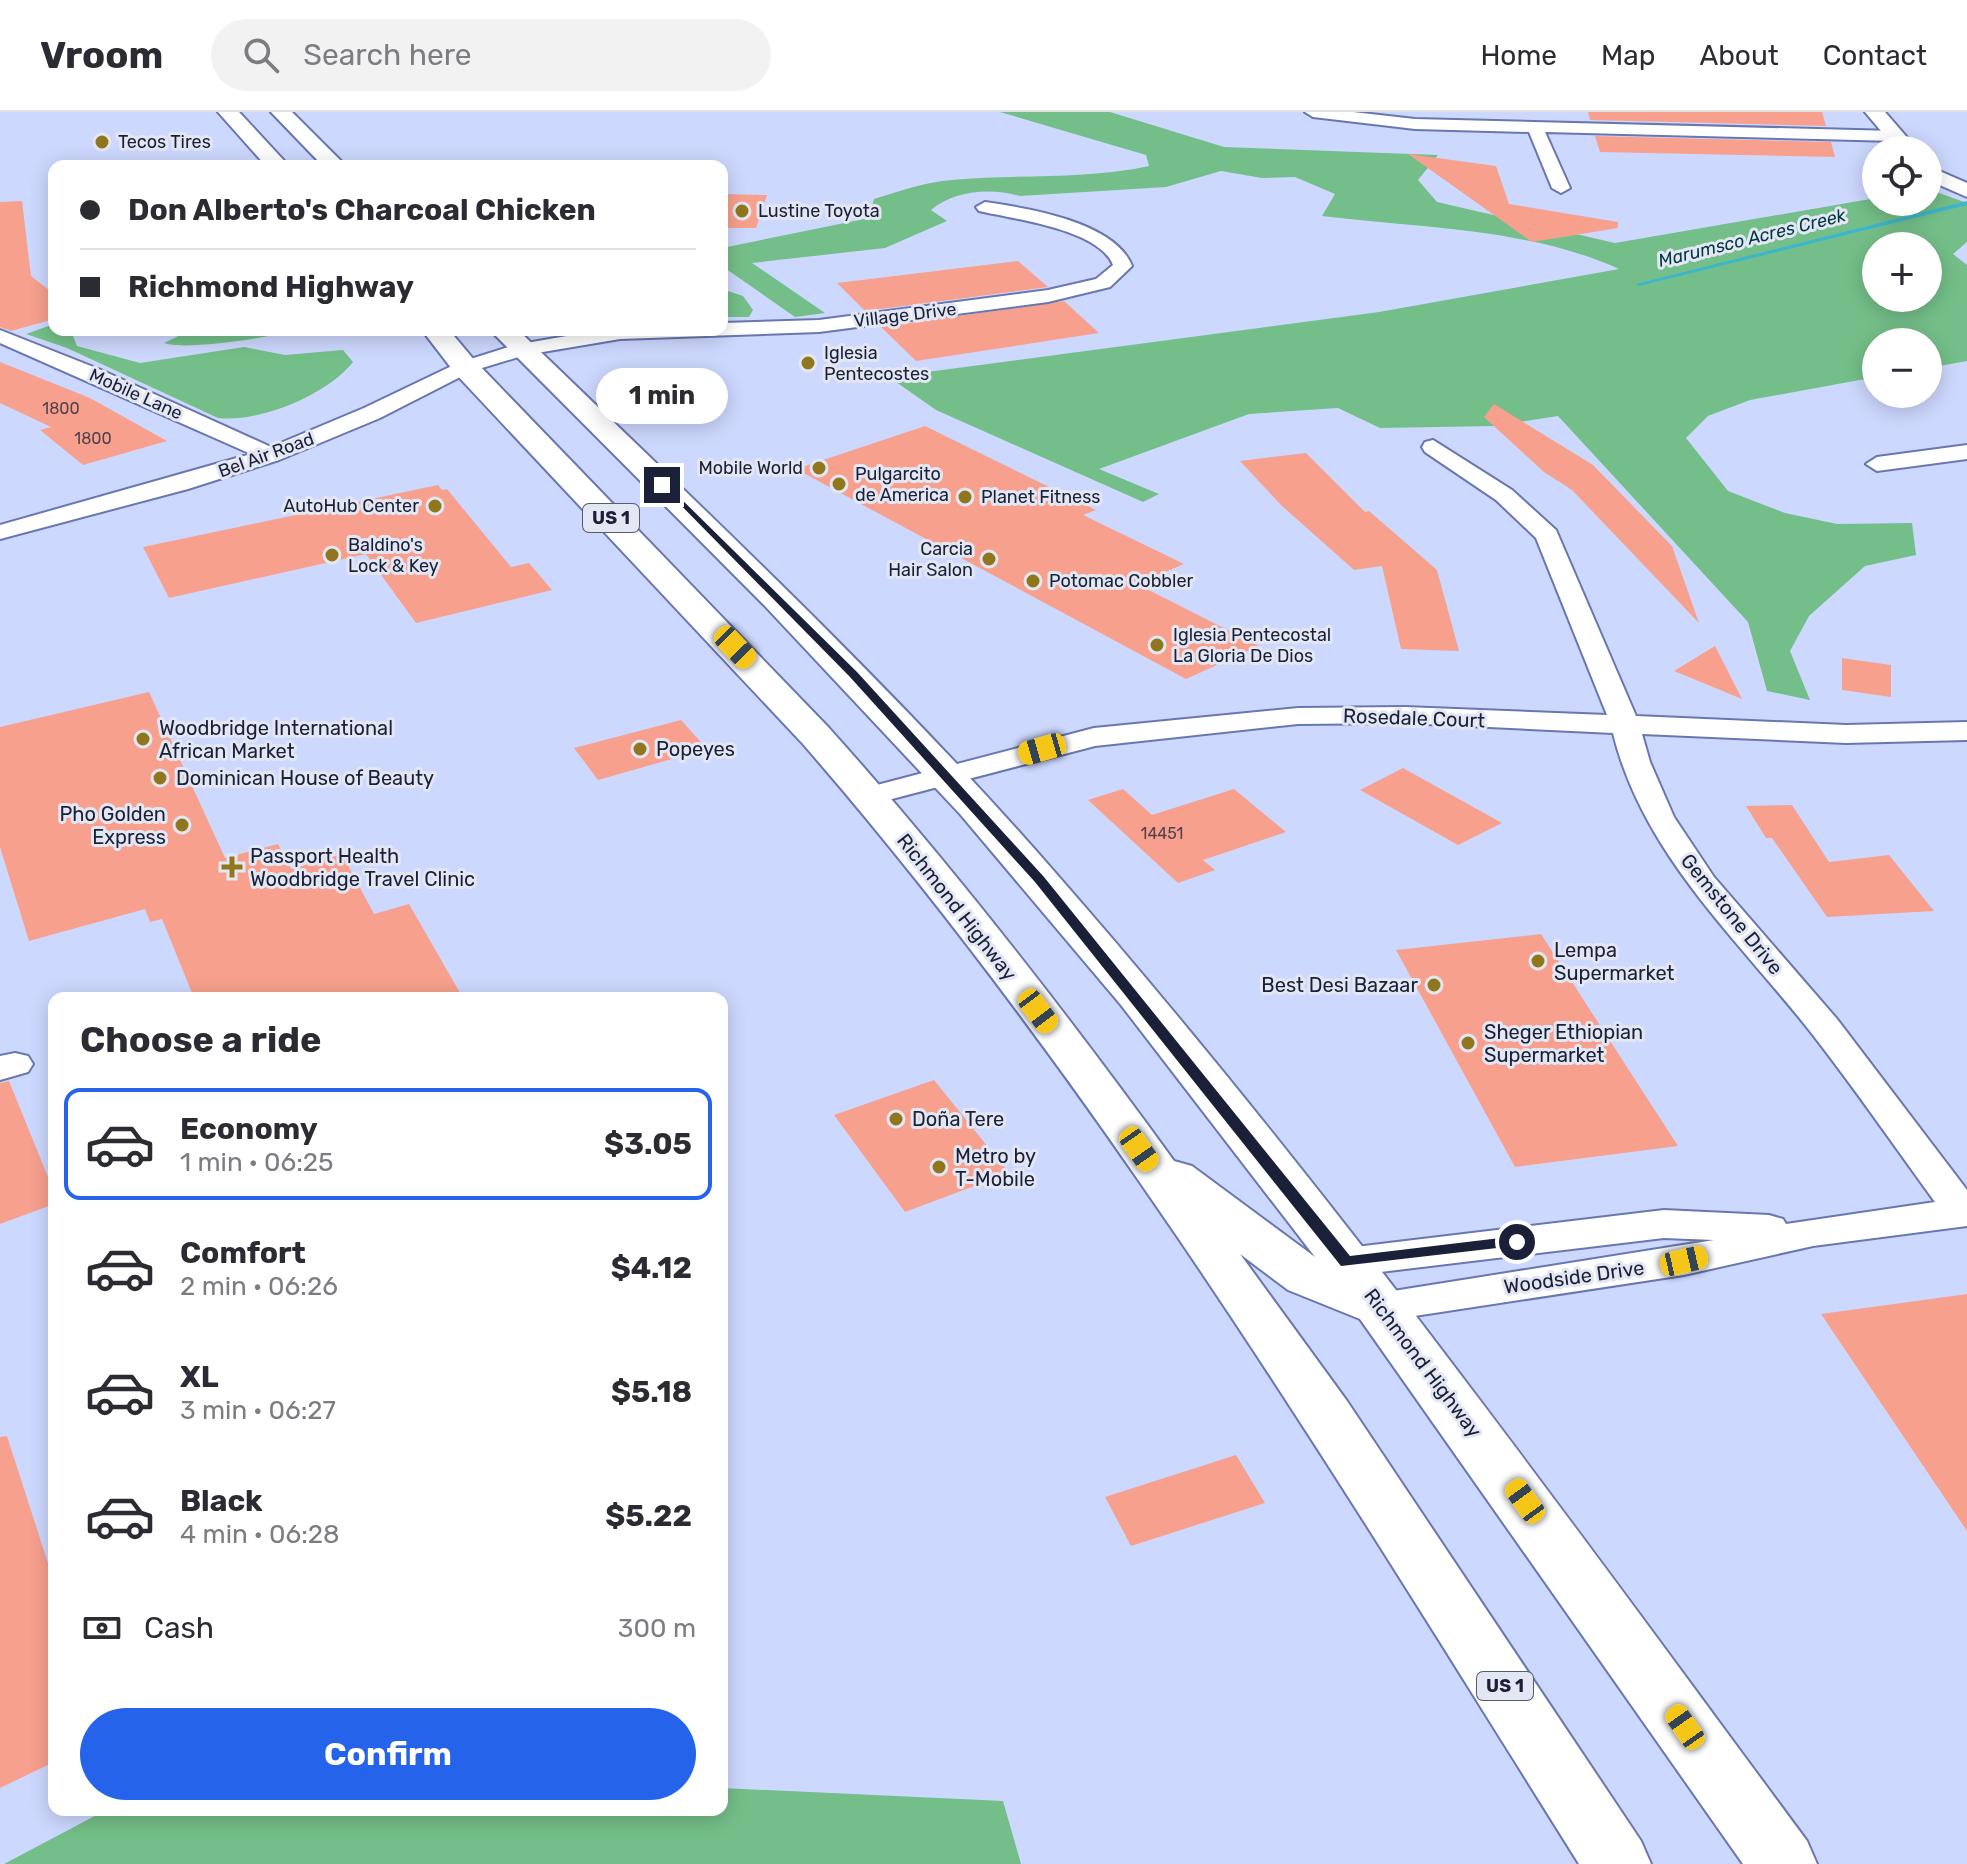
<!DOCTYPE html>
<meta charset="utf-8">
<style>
:root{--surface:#fff;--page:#f2f2f3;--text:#2b2b33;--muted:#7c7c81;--line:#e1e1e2;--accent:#2563eb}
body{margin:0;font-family:Rubik,sans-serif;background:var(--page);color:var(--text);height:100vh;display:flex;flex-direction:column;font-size:30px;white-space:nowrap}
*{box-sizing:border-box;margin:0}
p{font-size:26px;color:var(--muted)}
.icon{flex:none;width:44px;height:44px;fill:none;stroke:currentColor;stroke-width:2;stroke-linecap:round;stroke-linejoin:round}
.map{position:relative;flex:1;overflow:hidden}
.sheet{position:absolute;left:48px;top:880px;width:680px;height:824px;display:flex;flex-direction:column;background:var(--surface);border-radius:16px;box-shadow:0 4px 20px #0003}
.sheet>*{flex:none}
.hud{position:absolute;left:48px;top:48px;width:680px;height:176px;border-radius:16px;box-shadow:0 4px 20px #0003;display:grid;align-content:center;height:176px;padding:0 32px;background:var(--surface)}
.controls{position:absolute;left:1862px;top:24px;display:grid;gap:16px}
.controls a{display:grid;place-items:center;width:80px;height:80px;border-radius:50%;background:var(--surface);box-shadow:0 4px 20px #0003;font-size:40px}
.end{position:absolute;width:36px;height:36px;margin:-18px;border:10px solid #1a2037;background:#fff;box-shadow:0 0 0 4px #fff}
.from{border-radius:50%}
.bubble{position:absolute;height:56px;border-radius:28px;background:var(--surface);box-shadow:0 4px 20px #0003;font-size:26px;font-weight:700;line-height:56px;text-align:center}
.car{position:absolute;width:24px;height:48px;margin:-24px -12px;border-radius:10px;box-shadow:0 0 6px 2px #0007;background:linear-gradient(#f5c518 24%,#345 0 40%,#f5c518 0 76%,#345 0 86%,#f5c518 0)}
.hud b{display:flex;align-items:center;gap:28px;height:76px;font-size:30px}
.hud b+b{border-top:2px solid var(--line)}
.hud i{width:20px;height:20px;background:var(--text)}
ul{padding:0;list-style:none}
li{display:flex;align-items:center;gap:24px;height:112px;margin:0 16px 12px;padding:0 16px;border:4px solid transparent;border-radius:16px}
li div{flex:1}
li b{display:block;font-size:30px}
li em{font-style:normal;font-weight:700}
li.selected{border-color:var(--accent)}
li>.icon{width:72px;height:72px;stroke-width:1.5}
h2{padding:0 32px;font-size:36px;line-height:96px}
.pay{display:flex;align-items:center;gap:20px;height:88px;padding:0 32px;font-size:30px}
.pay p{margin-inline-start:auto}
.primary-button{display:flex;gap:16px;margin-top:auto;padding:16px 32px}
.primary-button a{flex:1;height:92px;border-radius:48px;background:var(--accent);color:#fff;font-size:32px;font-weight:700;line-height:92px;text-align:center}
header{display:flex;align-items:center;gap:48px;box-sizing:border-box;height:112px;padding:0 40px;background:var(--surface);border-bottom:2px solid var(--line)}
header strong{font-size:38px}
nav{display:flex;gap:44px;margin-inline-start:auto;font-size:28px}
.search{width:560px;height:72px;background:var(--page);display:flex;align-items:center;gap:20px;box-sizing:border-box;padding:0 28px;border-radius:44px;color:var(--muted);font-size:30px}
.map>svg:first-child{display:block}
.forest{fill:#74bf89;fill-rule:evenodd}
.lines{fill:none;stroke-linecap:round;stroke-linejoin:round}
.stream{fill:#3db6cc;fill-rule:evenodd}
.building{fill:#f8a08e}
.minor-casing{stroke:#6877b0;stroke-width:4}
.tertiary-casing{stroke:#6877b0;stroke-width:4}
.primary-casing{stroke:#6877b0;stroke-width:4}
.minor{fill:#fff;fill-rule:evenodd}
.tertiary{fill:#fff;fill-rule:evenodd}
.primary{fill:#fff;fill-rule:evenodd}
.route{fill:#1a2037}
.poi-dot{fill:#90771d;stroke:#e3e7f3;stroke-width:3}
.labels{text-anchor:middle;stroke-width:6;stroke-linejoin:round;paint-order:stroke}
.number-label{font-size:16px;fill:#52404d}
.far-poi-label{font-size:18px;fill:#1a2037;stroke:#e3e7f3;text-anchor:start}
.far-water-label{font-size:18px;font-style:italic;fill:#003942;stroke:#e3e7f3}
.far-street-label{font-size:18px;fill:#1a2037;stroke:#e3e7f3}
.shield{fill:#e3e7f3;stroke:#565c6f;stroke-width:2}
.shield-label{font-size:18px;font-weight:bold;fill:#1a2037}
.street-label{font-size:20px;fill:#1a2037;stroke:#e3e7f3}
.poi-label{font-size:20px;fill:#1a2037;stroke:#e3e7f3;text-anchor:start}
</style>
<header>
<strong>Vroom</strong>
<div class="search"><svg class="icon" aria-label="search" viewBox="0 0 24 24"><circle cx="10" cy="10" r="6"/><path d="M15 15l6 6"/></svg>Search here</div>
<nav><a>Home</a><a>Map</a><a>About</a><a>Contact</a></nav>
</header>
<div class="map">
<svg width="1967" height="1752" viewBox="0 0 1967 1752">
<rect width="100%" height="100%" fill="#cdd8fe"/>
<path class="forest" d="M1000,0H1110L1224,35L1438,43L1418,68L1437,90L1615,131L1876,86V90H1928V77L1967,91V130L1953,142L1967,153V249L1928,256V230H1876V265L1750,288L1708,304L1686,326L1728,379L1785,401L1837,412L1912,411L1916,443L1865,454L1809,504L1790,539L1810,588L1767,579L1748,510L1558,304L1493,314L1380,316L1338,296L1249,302L1099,357L1159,382L1143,390L936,298L889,265L1379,200L1619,157C1529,116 1419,116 1322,104L1335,82L1295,65L1262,66L1221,59L1166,75L1020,84C990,76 956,78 931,98L947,109L885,136L752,151L825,201L795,205L722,154V136L869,106L874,87C900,79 925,70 952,68C1017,62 1084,68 1149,54L1146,43ZM1876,134H1928V186H1876Z
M722,177L743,184L753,198L749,205H722Z
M54,212V218H86L73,224L77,234L140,251L244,235L285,243L343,238L353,250C328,282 260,311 218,306L67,236L26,222Z
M191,218H295C273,225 184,239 164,231Z
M722,1676L1003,1689L1021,1752H4L106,1698H722Z"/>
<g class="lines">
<path class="stream" d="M1967,89V93L1639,174L1636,172Z"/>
</g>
<path class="building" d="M1588,0H1822L1826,14L1590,8Z
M1595,24L1831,30L1835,45L1600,40Z
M1408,42L1496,54L1509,92L1618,110V116L1532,130Z
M722,82L767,83L756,116H722Z
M22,89L31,164L54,182V207L11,219L0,215V90Z
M1018,149L1048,175L865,199L837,171Z
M1064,189L1099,221L916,249L881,215Z
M0,250L90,286L167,329L83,353L40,318L51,315L0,291Z
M1494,292L1593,353L1672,434L1699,511L1572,378L1544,360L1484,305Z
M925,314L1096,398L1083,403L1184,452L1137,472L1259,534L1186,567L796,357Z
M1306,341L1365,400L1369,399L1437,458L1459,539L1401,537L1382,454L1354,458L1281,393L1240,349Z
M438,373L442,378L447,377L511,455L529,451L552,478L416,511L366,442L169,486L143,435Z
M1715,534L1742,587L1674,559Z
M1842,546L1891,553V585L1842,578Z
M149,580L225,746L278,732L291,757L342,742L374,802L409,792L463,886H194L162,807L150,810L145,797L29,829L0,735V615Z
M681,608L707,637L598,668L574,636Z
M1403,656L1502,711L1458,733L1360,678Z
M1123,677L1152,703L1234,677L1286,720L1203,748L1215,758L1178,771L1088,688Z
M1792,693L1829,750L1889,743L1934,799L1827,805L1772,726H1766L1746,694Z
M1541,822L1678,1034L1515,1055L1396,838Z
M934,968L1009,1061L905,1100L834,1003Z
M9,969L54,1080V1092L0,1112V971Z
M1967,1182V1419L1821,1202Z
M7,1324L54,1470V1650L0,1676V1325Z
M1236,1343L1265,1391L1131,1434L1105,1385Z"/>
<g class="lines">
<defs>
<path id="minor" d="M1305,0H1353L1415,7L1895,19L1903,24L1895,29L1545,20L1570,76L1561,81L1552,76L1529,20L1415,17L1313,5Z
M985,90C1028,96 1115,110 1132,154L1110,175L1048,190L819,220L620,227L525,243L472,259L380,306L279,348L188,377L0,427V413L251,342L0,231V218L101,258L271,335L364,296L458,251L515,233L601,218H722V211L819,208L1048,178L1096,167L1113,153C1099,117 1013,107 979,99L976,95Z
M1433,328L1512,378L1556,418L1636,604L1846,613L1967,610V628L1846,631L1642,622L1650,650L1674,705L1714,765L1837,907L1967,1078V1114L1813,1134L1684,1163L1382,1209L1368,1205L1362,1194L1368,1183L1714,1128L1664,1126L1347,1164L1333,1160L1327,1150L1333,1140L1347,1136L1664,1098L1769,1103L1783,1107L1786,1112L1935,1090C1895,1035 1855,977 1813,923C1738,827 1643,743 1613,621L1405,611L1298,612L1095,634L869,693L858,690L854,684L858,678L1094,616L1298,596L1405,595L1607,603L1536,426L1496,388L1425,340L1422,335L1425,330Z
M1967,333V347L1877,359L1866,352L1877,345Z
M15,941L28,944L33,952L28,960L0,968V944Z"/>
<path id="tertiary" d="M1865,0H1885L1918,38H1897Z
M1928,54L1967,71V85L1928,68Z"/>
<path id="primary" d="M218,0H239L289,54H266Z
M271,0H292L346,54H323Z
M422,218H449L475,249L829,616C952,753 1066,900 1174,1049L1192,1054L1315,1145L1121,893L960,702L764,493L490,218H518C700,394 886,567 1053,758C1324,1067 1563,1399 1807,1729L1817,1752H1743L1360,1207L1288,1178L1240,1142L1347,1289L1641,1729L1651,1752H1579C1340,1371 1099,972 803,632L455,261Z"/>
</defs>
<use href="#minor" class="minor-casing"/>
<use href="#tertiary" class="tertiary-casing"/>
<use href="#primary" class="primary-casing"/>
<use href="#minor" class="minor"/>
<use href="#tertiary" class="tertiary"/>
<use href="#primary" class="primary"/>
</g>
<path class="route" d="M659,371H665L857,560L1044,765L1350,1144L1517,1124L1523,1126V1133L1341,1154L1035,770L850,565Z"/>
<g class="poi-dot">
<circle cx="102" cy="30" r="8"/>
<circle cx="742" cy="99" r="8"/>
<circle cx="808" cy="251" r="8"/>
<circle cx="819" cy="356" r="8"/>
<circle cx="839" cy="372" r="8"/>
<circle cx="965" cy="385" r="8"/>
<circle cx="435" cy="394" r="8"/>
<circle cx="332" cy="443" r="8"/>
<circle cx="989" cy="447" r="8"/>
<circle cx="1033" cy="469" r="8"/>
<circle cx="1157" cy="533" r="8"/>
<circle cx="143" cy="627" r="8"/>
<circle cx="640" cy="637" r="8"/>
<circle cx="160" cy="666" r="8"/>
<circle cx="182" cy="713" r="8"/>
<path d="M228 743h8v8h8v8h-8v8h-8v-8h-8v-8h8z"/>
<circle cx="1538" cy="849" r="8"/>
<circle cx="1434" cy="873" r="8"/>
<circle cx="1468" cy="931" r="8"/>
<circle cx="896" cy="1007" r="8"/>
<circle cx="939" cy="1055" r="8"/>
</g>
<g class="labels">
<g class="number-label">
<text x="61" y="302">1800</text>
<text x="93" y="332">1800</text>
<text x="1162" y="727">14451</text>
</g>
<g class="far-poi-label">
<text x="118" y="36">Tecos Tires</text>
<text x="758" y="105">Lustine Toyota</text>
<text x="824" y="247">Iglesia<tspan x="824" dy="21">Pentecostes</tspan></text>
<text x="803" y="362" text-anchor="end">Mobile World</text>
<text x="855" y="368">Pulgarcito<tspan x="855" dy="21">de America</tspan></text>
<text x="981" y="391">Planet Fitness</text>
<text x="419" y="400" text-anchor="end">AutoHub Center</text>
<text x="348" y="439">Baldino's<tspan x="348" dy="21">Lock &amp; Key</tspan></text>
<text x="973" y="443" text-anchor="end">Carcia<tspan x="973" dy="21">Hair Salon</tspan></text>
<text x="1049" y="475">Potomac Cobbler</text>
<text x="1173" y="529">Iglesia Pentecostal<tspan x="1173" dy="21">La Gloria De Dios</tspan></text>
</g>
<g class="far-water-label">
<text transform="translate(1752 126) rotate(-14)" y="6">Marumsco Acres Creek</text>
</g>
<g class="far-street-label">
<text transform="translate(905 203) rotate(-7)" y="6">Village Drive</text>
<text transform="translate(136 282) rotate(24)" y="6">Mobile Lane</text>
<text transform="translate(266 343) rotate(-20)" y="6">Bel Air Road</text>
</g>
<g class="shield">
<rect x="583" y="392" width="56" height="28" rx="6"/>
<rect x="1477" y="1560" width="56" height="28" rx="6"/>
</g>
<g class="shield-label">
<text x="611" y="412">US 1</text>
<text x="1505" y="1580">US 1</text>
</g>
<g class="street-label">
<text transform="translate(1414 606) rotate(2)" y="7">Rosedale Court</text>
<text transform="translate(957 795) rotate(52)" y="7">Richmond Highway</text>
<text transform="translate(1732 802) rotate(51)" y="7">Gemstone Drive</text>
<text transform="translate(1574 1165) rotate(-8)" y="7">Woodside Drive</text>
<text transform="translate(1423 1251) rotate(53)" y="7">Richmond Highway</text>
</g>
<g class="poi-label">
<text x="159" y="623">Woodbridge International<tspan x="159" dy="23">African Market</tspan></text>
<text x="656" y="644">Popeyes</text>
<text x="176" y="673">Dominican House of Beauty</text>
<text x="166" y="709" text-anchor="end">Pho Golden<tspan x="166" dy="23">Express</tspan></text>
<text x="250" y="751">Passport Health<tspan x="250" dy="23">Woodbridge Travel Clinic</tspan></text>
<text x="1554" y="845">Lempa<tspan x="1554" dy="23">Supermarket</tspan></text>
<text x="1418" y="880" text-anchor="end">Best Desi Bazaar</text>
<text x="1484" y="927">Sheger Ethiopian<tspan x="1484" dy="23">Supermarket</tspan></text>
<text x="912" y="1014">Doña Tere</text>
<text x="955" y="1051">Metro by<tspan x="955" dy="23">T-Mobile</tspan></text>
</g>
</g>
</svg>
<div class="controls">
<a><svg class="icon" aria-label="locate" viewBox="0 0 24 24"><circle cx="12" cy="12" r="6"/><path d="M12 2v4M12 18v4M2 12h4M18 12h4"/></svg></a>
<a>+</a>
<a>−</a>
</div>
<i class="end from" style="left:1517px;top:1130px"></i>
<i class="end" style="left:662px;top:373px"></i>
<div class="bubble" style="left:596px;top:256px;width:132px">1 min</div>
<i class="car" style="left:735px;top:535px;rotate:136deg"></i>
<i class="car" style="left:1042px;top:637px;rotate:254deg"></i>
<i class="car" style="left:1038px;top:899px;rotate:143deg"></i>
<i class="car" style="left:1139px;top:1037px;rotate:145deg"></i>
<i class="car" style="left:1684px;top:1149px;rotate:77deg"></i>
<i class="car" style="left:1525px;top:1389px;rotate:324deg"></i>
<i class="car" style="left:1685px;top:1615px;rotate:325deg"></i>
<div class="hud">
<b><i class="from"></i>Don Alberto's Charcoal Chicken</b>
<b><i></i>Richmond Highway</b>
</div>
<section class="sheet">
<h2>Choose a ride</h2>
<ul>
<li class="selected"><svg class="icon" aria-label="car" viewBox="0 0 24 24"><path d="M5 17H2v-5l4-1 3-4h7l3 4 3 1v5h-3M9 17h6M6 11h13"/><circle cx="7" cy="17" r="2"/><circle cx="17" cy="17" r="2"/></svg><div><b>Economy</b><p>1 min · 06:25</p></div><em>$3.05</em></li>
<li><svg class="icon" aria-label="car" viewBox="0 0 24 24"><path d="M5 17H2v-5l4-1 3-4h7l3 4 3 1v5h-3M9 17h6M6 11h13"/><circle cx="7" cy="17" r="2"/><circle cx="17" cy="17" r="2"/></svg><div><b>Comfort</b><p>2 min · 06:26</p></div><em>$4.12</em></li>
<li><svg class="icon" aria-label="car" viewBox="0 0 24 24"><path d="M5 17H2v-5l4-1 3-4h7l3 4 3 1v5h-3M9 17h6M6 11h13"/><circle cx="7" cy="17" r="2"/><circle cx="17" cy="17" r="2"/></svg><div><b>XL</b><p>3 min · 06:27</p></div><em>$5.18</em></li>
<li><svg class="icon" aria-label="car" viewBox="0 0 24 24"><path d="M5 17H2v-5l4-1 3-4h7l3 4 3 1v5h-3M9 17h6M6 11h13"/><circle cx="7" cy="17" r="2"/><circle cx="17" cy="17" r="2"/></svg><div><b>Black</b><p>4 min · 06:28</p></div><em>$5.22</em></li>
</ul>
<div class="pay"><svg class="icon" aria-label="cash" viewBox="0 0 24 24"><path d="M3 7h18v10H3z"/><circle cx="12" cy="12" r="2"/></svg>Cash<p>300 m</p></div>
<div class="primary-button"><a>Confirm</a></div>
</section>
</div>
